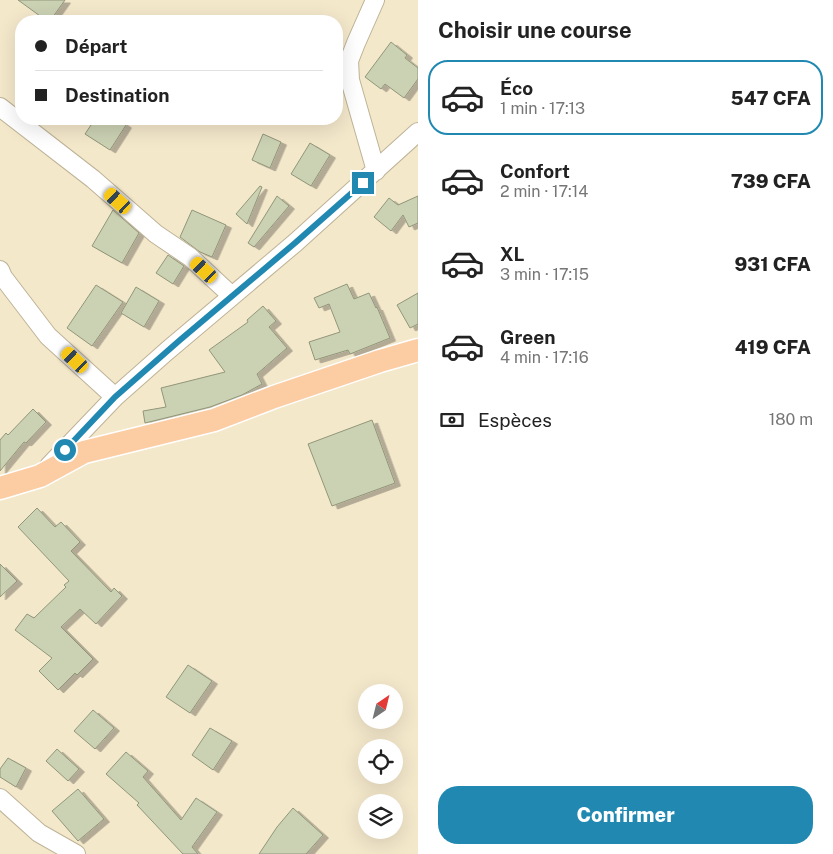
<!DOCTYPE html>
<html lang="fr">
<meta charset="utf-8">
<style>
:root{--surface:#fff;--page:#f6f6f6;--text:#222;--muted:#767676;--line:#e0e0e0;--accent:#2189b1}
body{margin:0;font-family:"Public Sans",sans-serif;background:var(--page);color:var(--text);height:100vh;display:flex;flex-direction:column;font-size:19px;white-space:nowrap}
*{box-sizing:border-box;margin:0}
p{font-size:16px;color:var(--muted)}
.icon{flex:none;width:28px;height:28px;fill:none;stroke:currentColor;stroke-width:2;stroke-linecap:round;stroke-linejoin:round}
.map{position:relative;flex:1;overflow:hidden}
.details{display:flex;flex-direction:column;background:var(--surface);width:415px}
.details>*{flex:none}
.banner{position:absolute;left:15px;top:15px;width:328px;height:110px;border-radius:20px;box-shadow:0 5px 20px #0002;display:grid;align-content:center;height:110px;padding:0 20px;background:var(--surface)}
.needle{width:32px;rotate:35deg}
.tools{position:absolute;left:358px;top:684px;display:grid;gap:10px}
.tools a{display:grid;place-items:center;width:45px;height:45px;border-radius:50%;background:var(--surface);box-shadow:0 5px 20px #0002;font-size:25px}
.end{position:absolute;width:22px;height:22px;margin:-11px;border:6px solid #2189b1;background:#fff;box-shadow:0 0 0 2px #fff}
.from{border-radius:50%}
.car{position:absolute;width:15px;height:30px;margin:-15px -8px;border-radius:6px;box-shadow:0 0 4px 1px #0007;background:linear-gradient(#f5c518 24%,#345 0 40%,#f5c518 0 76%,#345 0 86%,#f5c518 0)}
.banner b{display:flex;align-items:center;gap:18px;height:48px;font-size:19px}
.banner b+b{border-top:1px solid var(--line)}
.banner i{width:12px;height:12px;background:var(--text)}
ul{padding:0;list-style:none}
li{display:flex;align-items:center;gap:15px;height:75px;margin:0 10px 8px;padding:0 10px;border:2px solid transparent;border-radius:20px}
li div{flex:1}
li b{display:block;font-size:19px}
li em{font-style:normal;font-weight:800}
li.current{border-color:var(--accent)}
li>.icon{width:45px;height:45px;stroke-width:1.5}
h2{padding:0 20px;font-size:22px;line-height:60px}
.pay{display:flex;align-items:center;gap:12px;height:55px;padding:0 20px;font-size:19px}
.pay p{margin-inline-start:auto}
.primary-button{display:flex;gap:10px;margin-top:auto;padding:10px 20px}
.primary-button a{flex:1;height:58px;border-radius:20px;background:var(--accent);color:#fff;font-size:20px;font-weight:800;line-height:58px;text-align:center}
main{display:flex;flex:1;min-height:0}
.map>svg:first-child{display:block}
.building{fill:#cbd1b3;stroke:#91967a;filter:url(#shadow)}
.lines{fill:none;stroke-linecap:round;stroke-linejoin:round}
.minor-casing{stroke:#beb397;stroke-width:20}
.major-casing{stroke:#fff;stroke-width:25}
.minor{stroke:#fff;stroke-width:18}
.major{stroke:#fccca3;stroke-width:22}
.route{stroke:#2189b1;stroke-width:6}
</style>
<main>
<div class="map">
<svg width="418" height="854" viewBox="0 0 418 854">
<defs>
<filter id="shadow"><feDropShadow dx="5.5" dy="3" stdDeviation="0" flood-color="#0004"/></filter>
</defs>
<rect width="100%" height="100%" fill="#f4e8cb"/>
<path class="building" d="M18,0H65L50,21H47Z
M391,42L407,55L405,58L418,68V79L404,98L385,84L381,89L365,77Z
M95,119H117L126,125L110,150L85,134Z
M263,134L281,142L270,168L252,160Z
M310,143L330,155L311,186L291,174Z
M260,186L262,187L247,224L236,214Z
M277,196L289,206L254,247L248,243Z
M418,196V223L409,227L403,215L391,231L374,217L389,198L398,205Z
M113,210L139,233L122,263L92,246Z
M192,210L226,225L212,257L200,252L180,237Z
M168,255L184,266L173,284L156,273Z
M347,284L354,299L369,293L376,308L377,307L390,338L350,354L348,350L315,360L309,342L340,332L329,304L319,308L314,298Z
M96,285L123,302L92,346L67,328Z
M136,287L159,301L144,327L121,313Z
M418,293V324L410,328L397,305Z
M263,306L276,321L269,327L287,348L257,374L262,384L242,395L210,407L145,423L143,411L166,407L161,388L225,372L209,350L248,322L247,320Z
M33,409L46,422L26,443L24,442L0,471V440L6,433L8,435Z
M372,420L395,483L332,506L308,444Z
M37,508L55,527L61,522L80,542L71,551L111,592L114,588L122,596L96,624L80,609L61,627L93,659L77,675L75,673L58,690L39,671L52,658L15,630L27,614L34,618L66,587L64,585L69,581L18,527Z
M0,564L17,581L0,597Z
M188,665L212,681L190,713L166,697Z
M93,710L114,728L95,749L74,731Z
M210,728L232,741L213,770L192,755Z
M57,749L79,769L68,781L46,761Z
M126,752L148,771L143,777L181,820L196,798L217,812L192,847L198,854H183L137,805L139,803L106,774Z
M8,758L26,768L16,787L0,777V769Z
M78,789L104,819L78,841L52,811Z
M293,808L323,835L306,854H259L277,827Z"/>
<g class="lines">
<defs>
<path id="minor" d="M375,0L356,43L349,61L350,80L376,171
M0,107L93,179L156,234L190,257L232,296
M0,270L3,277L48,336L115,397
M49,466L115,397L167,351L295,243L418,132
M0,798L39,833L76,854"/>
<path id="major" d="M0,488L40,476L84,452L214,420L274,397L380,361L418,350"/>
</defs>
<use href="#minor" class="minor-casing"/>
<use href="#major" class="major-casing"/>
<use href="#minor" class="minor"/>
<use href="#major" class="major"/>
</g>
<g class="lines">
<path class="route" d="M65,450L115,397L180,340L295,243L363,183"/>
</g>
</svg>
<div class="tools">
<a><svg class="needle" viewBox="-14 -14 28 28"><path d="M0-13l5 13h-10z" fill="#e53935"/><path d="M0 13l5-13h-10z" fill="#767676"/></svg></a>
<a><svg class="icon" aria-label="locate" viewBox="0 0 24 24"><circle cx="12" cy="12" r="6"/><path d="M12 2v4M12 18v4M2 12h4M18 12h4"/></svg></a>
<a><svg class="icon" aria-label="layers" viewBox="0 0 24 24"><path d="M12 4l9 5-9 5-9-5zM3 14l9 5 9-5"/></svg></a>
</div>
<i class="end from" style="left:65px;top:450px"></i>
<i class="end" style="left:363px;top:183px"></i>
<i class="car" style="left:118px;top:201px;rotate:312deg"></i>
<i class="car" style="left:204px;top:270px;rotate:313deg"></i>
<i class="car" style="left:75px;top:360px;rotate:313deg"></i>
<div class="banner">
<b><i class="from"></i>Départ</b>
<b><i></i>Destination</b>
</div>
</div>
<section class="details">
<h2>Choisir une course</h2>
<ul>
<li class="current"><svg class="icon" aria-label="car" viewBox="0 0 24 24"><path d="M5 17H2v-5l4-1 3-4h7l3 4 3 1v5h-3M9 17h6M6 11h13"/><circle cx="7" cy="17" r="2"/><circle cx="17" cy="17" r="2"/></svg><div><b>Éco</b><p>1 min · 17:13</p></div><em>547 CFA</em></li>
<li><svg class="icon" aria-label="car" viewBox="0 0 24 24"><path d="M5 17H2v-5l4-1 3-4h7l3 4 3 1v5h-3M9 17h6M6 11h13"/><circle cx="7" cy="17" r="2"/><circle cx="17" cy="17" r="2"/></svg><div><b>Confort</b><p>2 min · 17:14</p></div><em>739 CFA</em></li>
<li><svg class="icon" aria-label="car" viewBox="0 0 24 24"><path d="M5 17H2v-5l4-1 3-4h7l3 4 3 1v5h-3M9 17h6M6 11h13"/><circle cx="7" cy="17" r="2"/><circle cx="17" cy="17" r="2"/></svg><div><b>XL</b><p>3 min · 17:15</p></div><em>931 CFA</em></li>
<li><svg class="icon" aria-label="car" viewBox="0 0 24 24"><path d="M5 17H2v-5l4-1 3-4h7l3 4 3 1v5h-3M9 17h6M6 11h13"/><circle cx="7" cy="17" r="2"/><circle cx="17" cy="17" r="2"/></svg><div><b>Green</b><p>4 min · 17:16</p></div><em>419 CFA</em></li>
</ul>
<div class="pay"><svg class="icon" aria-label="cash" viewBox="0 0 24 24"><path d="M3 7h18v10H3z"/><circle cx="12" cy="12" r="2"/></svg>Espèces<p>180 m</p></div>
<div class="primary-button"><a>Confirmer</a></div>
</section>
</main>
